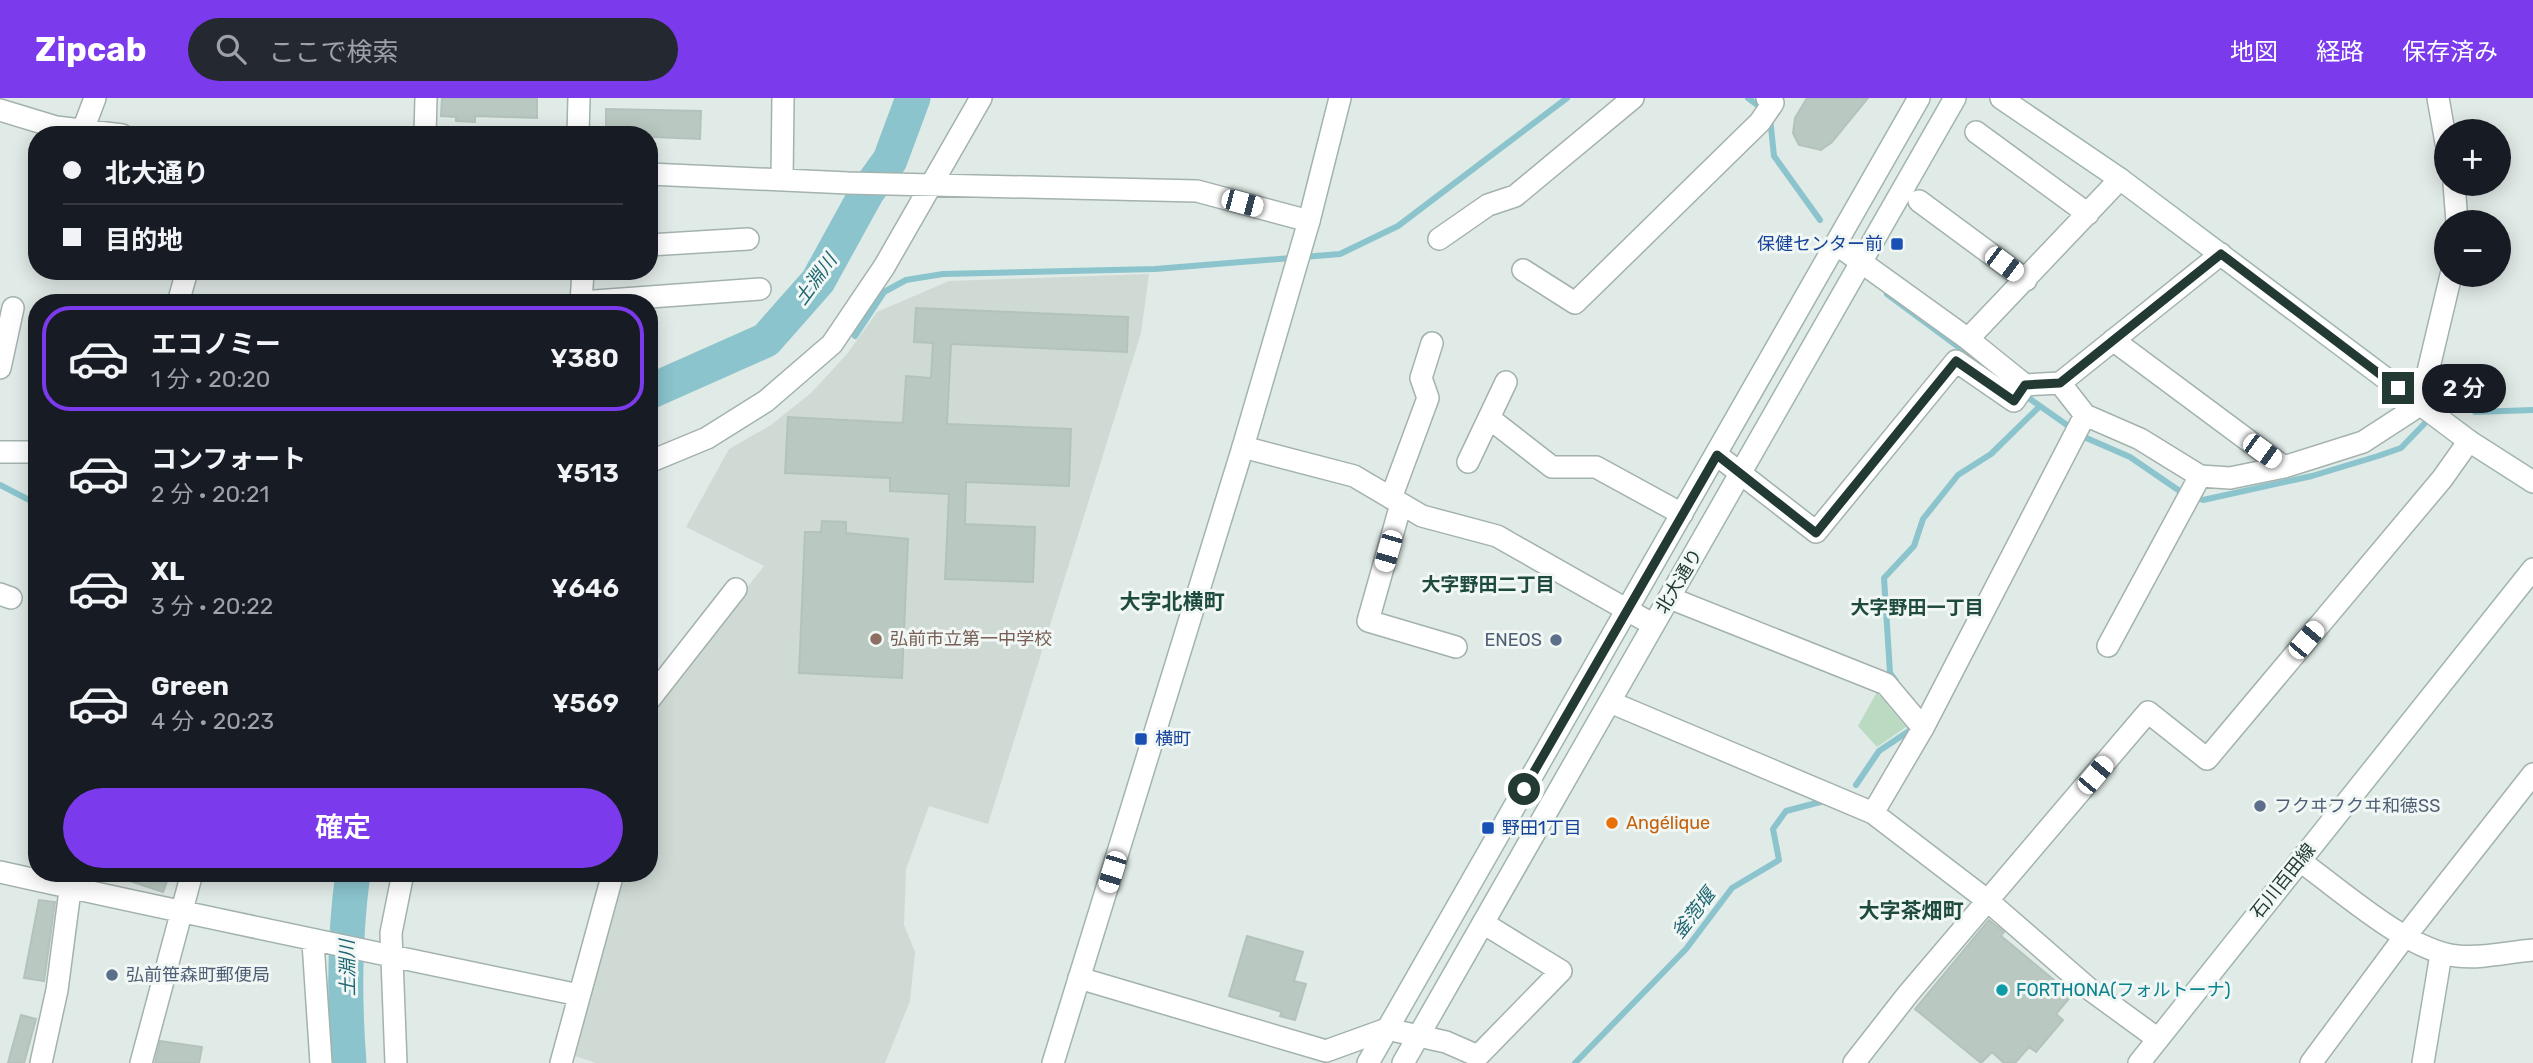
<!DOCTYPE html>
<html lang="ja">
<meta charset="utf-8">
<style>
:root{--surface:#171b24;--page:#242831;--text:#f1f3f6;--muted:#9ea1a6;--line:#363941;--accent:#7c3aed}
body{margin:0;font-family:Rubik,"Noto Sans JP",sans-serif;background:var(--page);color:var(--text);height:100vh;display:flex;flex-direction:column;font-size:26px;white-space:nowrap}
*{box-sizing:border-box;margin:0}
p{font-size:23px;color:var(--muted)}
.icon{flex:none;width:38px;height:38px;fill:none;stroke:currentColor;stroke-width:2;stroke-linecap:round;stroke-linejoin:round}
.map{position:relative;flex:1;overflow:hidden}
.sheet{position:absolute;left:28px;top:196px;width:630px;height:588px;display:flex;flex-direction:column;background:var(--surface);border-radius:28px;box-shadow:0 4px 18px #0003}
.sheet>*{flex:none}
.hud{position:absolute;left:28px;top:28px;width:630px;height:154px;border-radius:28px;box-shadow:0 4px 18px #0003;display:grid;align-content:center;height:154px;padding:0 35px;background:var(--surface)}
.controls{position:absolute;left:2434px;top:21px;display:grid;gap:14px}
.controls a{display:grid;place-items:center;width:77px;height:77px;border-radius:50%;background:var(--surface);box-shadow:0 4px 18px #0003;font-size:35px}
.end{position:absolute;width:32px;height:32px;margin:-16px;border:9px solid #223a33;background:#fff;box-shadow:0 0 0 4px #fff}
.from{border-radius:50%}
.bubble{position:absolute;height:49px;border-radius:24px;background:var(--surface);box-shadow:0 4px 18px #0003;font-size:23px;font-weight:600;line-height:49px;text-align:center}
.car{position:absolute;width:21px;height:42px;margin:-21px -10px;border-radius:9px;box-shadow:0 0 5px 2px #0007;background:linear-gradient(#fff 24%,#345 0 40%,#fff 0 76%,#345 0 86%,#fff 0)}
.hud b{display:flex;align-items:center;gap:24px;height:66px;font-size:26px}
.hud b+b{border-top:2px solid var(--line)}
.hud i{width:18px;height:18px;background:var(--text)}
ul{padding:12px 0 0;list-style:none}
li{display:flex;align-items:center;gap:21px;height:105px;margin:0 14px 10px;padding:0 21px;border:4px solid transparent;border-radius:28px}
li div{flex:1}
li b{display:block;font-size:26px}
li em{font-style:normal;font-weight:600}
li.selected{border-color:var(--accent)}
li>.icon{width:63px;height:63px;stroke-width:1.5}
.action{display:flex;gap:14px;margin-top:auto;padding:14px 35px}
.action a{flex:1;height:80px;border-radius:42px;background:var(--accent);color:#fff;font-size:28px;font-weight:600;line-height:80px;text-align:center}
header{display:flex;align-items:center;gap:42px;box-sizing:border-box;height:98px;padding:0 35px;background:var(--accent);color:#fff}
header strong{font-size:33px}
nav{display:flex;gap:38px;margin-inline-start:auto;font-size:24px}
.search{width:490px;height:63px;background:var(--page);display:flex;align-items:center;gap:18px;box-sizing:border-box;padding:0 24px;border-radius:38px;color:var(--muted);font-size:26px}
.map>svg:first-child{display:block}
.built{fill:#cfdad5}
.green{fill:#badbc2}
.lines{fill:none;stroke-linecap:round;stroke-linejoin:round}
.stream{stroke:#8bc4cd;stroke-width:6}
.river{stroke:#8bc4cd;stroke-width:35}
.building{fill:#b9c8c1;stroke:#b3c3bc;stroke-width:2}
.street-casing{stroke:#a3b2ad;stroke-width:24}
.secondary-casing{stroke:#a0b5ad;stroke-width:24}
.street{stroke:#fff;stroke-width:21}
.secondary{stroke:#fff;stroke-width:21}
.route{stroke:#223a33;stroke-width:9}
.transit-dot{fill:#1a4fb4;stroke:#f0f7f4;stroke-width:2.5}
.education-dot{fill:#8d6e63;stroke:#f0f7f4;stroke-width:2.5}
.service-dot{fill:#5c6f8a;stroke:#f0f7f4;stroke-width:2.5}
.food-dot{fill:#e8710a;stroke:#f0f7f4;stroke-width:2.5}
.culture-dot{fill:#0f9aa8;stroke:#f0f7f4;stroke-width:2.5}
.labels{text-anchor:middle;stroke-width:6;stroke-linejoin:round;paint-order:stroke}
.transit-label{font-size:18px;fill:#164399;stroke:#f0f7f4;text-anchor:start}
.street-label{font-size:18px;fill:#223a33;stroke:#f0f7f4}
.education-label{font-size:18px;fill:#785e54;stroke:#f0f7f4;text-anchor:start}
.service-label{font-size:18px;fill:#4e5e75;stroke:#f0f7f4;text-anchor:start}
.food-label{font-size:18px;fill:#c56008;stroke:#f0f7f4;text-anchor:start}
.culture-label{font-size:18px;fill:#0d838f;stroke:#f0f7f4;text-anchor:start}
.water-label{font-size:19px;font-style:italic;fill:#1f6672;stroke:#f0f7f4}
.neighbourhood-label{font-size:19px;font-weight:bold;fill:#1f4b3f;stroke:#f0f7f4}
.quarter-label{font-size:21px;font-weight:bold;fill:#1f4b3f;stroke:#f0f7f4}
</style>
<header>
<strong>Zipcab</strong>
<div class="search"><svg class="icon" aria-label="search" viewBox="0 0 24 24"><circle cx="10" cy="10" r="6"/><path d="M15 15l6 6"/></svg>ここで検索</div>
<nav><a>地図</a><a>経路</a><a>保存済み</a></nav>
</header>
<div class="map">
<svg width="2533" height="965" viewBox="0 0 2533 965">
<rect width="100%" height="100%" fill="#e0eae6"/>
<path class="built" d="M1149,176L1141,235L988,726L929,708L906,771L904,827L915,854L910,903L885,965H596L575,958L623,775H649V614L764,468L686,429L729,351L771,327L811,295L847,256L877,214L949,183Z"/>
<path class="green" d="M1877,594L1906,629L1877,649L1858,628Z"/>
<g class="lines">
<path class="stream" d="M1748,0L1763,11
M1770,20L1774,58L1820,122
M1887,196L1991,273
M855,238L884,194L906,182L943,176L1155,171L1340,156L1398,128L1567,0
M2023,296L2084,339L2130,359L2184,396L2203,402L2312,378L2378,358L2401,350L2426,324
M2445,307L2464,299L2475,314L2533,312
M0,387L37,406
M1896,583L1890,575L1884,480L1914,448L1923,421L1958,377L1991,356L2040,308
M1856,687L1879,653L1909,633
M1575,965L1686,851L1732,790L1779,762L1773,731L1786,713L1824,703"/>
<path class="river" d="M649,294L766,242L818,183L867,94L890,62L913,0
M349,965C344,901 344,839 353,775"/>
</g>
<path class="building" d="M442,0H537V20L475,18V24L456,23V19L441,18Z
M1807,0H1868L1832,44L1821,52L1799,47L1793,35L1795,20Z
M606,11L701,13L700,41L606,37Z
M916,210L1128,219L1127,254L951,246L947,326L1071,331L1069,388L966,384L965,426L1035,429L1033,484L945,481L949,396L890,393V380L785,375L788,319L903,325L906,278L931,280L933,245L914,244Z
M822,423L846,424V435L908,441L902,580L799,575L805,434H821Z
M115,775H170L163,794L115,778Z
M39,802L55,804L44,883L24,880Z
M1989,822L2004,834L2001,838L2072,897L2056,916L2063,922L2036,954L2029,949L2015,965H2004L1992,954L1981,965L1915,911Z
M1247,838L1303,854L1294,883L1306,886L1295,922L1280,918L1282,914L1229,898Z
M21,917L36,921L24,965H8Z
M160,943L202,949L199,965H155Z"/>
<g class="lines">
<defs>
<path id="street" d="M2438,0L2446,45
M0,12L56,29L122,37
M83,32L95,0
M1976,34L2088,116
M425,37L426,0
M649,76L848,85L1197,93L1309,123
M782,82L783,0
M2454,86L2457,124
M1919,103L2026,182
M1439,141L1488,107L1515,98L1633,0
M1836,146L1968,241L2025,287L2060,285L2221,156
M649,147L748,141
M1523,172L1575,205L1760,24L1773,5L1767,0
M581,204L760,191
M178,205L187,173
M581,205L583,173
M1968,241L2120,81
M2113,242L2284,369
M0,270L13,210
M2060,285L2085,317L2140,341L2200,378L2230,380L2284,369L2363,344L2420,307L2451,177
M1489,320L1552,369H1596L1682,416
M1243,349L1354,378L1422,418L1497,438L1652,526
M0,354H37
M1717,357L1816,434L1956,263L2014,303L2025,287
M649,364L707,340L766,303L832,246L884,169L981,0
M1468,364L1506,284
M1391,400L1428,300L1421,280L1432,245
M1401,406L1368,523L1456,549
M0,496L11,500
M1670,500L1886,586L1923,630
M2108,548L2200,378
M649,602L736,491
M1610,604L1873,715L1988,803L2088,890L2158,941
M1873,715L1923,630L2085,317
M2300,763C2341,792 2408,853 2457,858C2481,861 2509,854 2533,852
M0,774C193,817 386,857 579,897
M313,844L321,965
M1079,880L1326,953L1387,931L1446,944L1478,958L1561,873L1483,825
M41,965L57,892L72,777
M141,965L192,775
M396,965L391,835L403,775
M561,965L613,775
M1854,965L1908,896L2148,614L2207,661L2442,381L2469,343
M2311,965L2397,849L2533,676"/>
<path id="secondary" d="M2001,0L2120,81L2469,343L2533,384
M578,37L579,0
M1053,965L1243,349L1309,123L1340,0
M1368,965L1919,0
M1403,965L1955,0
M2139,965L2533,471
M2423,965L2441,856"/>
</defs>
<use href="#street" class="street-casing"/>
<use href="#secondary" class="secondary-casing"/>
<use href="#street" class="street"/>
<use href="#secondary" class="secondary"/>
</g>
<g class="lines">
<path class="route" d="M1524,691L1717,357L1816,435L1956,263L2014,303L2025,287L2060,285L2221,156L2398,290"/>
</g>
<g class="transit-dot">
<rect x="1890" y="139" width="14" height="14" rx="3.5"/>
<rect x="1134" y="634" width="14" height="14" rx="3.5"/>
<rect x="1481" y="723" width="14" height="14" rx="3.5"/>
</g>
<circle class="education-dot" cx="876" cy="541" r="7"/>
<g class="service-dot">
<circle cx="1556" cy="542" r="7"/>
<circle cx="2260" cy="708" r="7"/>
<circle cx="112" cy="877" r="7"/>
</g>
<circle class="food-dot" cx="1612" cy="725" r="7"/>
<circle class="culture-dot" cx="2002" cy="892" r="7"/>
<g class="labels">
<g class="transit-label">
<text x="1883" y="152" text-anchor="end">保健センター前</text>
<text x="1155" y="647">横町</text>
<text x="1502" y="736">野田1丁目</text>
</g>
<g class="street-label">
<text transform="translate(1679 483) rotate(-59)" y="6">北大通り</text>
<text transform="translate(2283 783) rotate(-51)" y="6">石川百田線</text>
</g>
<g class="education-label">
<text x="890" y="547">弘前市立第一中学校</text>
</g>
<g class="service-label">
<text x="1542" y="548" text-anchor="end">ENEOS</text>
<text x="2274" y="714">フクヰフクヰ和徳SS</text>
<text x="126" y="883">弘前笹森町郵便局</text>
</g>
<g class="food-label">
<text x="1626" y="731">Angélique</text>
</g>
<g class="culture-label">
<text x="2016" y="898">FORTHONA(フォルトーナ)</text>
</g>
<g class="water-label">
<text transform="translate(815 181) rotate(-54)" y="7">土淵川</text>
<text transform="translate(1693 815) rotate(-52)" y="7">釜萢堰</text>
<text transform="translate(347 870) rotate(-91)" y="7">土淵川</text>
</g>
<g class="neighbourhood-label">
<text x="1488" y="493">大字野田二丁目</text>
<text x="1917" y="516">大字野田一丁目</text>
</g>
<g class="quarter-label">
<text x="1172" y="511">大字北横町</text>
<text x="1911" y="820">大字茶畑町</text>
</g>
</g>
</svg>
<div class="controls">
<a>+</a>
<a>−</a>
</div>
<i class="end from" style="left:1524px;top:691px"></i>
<i class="end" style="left:2398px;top:290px"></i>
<div class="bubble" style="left:2422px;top:266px;width:84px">2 分</div>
<i class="car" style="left:1242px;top:105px;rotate:105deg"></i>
<i class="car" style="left:2004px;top:166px;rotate:127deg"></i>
<i class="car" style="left:2262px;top:353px;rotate:126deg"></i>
<i class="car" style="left:1388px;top:453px;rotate:196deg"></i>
<i class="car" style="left:2306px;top:542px;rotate:40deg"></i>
<i class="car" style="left:2095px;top:677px;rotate:40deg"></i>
<i class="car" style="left:1112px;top:774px;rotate:197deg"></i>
<div class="hud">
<b><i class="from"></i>北大通り</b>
<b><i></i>目的地</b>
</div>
<section class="sheet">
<ul>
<li class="selected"><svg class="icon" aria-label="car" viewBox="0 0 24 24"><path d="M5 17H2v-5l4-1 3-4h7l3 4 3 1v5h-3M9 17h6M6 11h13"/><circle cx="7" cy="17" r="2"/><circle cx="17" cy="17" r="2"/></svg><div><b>エコノミー</b><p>1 分 · 20:20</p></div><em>¥380</em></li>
<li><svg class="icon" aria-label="car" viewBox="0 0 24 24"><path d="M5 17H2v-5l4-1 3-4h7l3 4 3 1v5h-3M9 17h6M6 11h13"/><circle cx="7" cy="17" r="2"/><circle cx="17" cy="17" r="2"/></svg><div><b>コンフォート</b><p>2 分 · 20:21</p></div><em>¥513</em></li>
<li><svg class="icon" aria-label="car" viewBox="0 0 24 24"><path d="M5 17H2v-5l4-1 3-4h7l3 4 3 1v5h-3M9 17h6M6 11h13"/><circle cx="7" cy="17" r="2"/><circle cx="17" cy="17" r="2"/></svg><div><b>XL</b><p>3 分 · 20:22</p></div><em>¥646</em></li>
<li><svg class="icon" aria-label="car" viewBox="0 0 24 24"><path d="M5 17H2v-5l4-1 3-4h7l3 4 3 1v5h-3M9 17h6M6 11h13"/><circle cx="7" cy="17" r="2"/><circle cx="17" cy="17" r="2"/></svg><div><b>Green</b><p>4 分 · 20:23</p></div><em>¥569</em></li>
</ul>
<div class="action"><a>確定</a></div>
</section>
</div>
